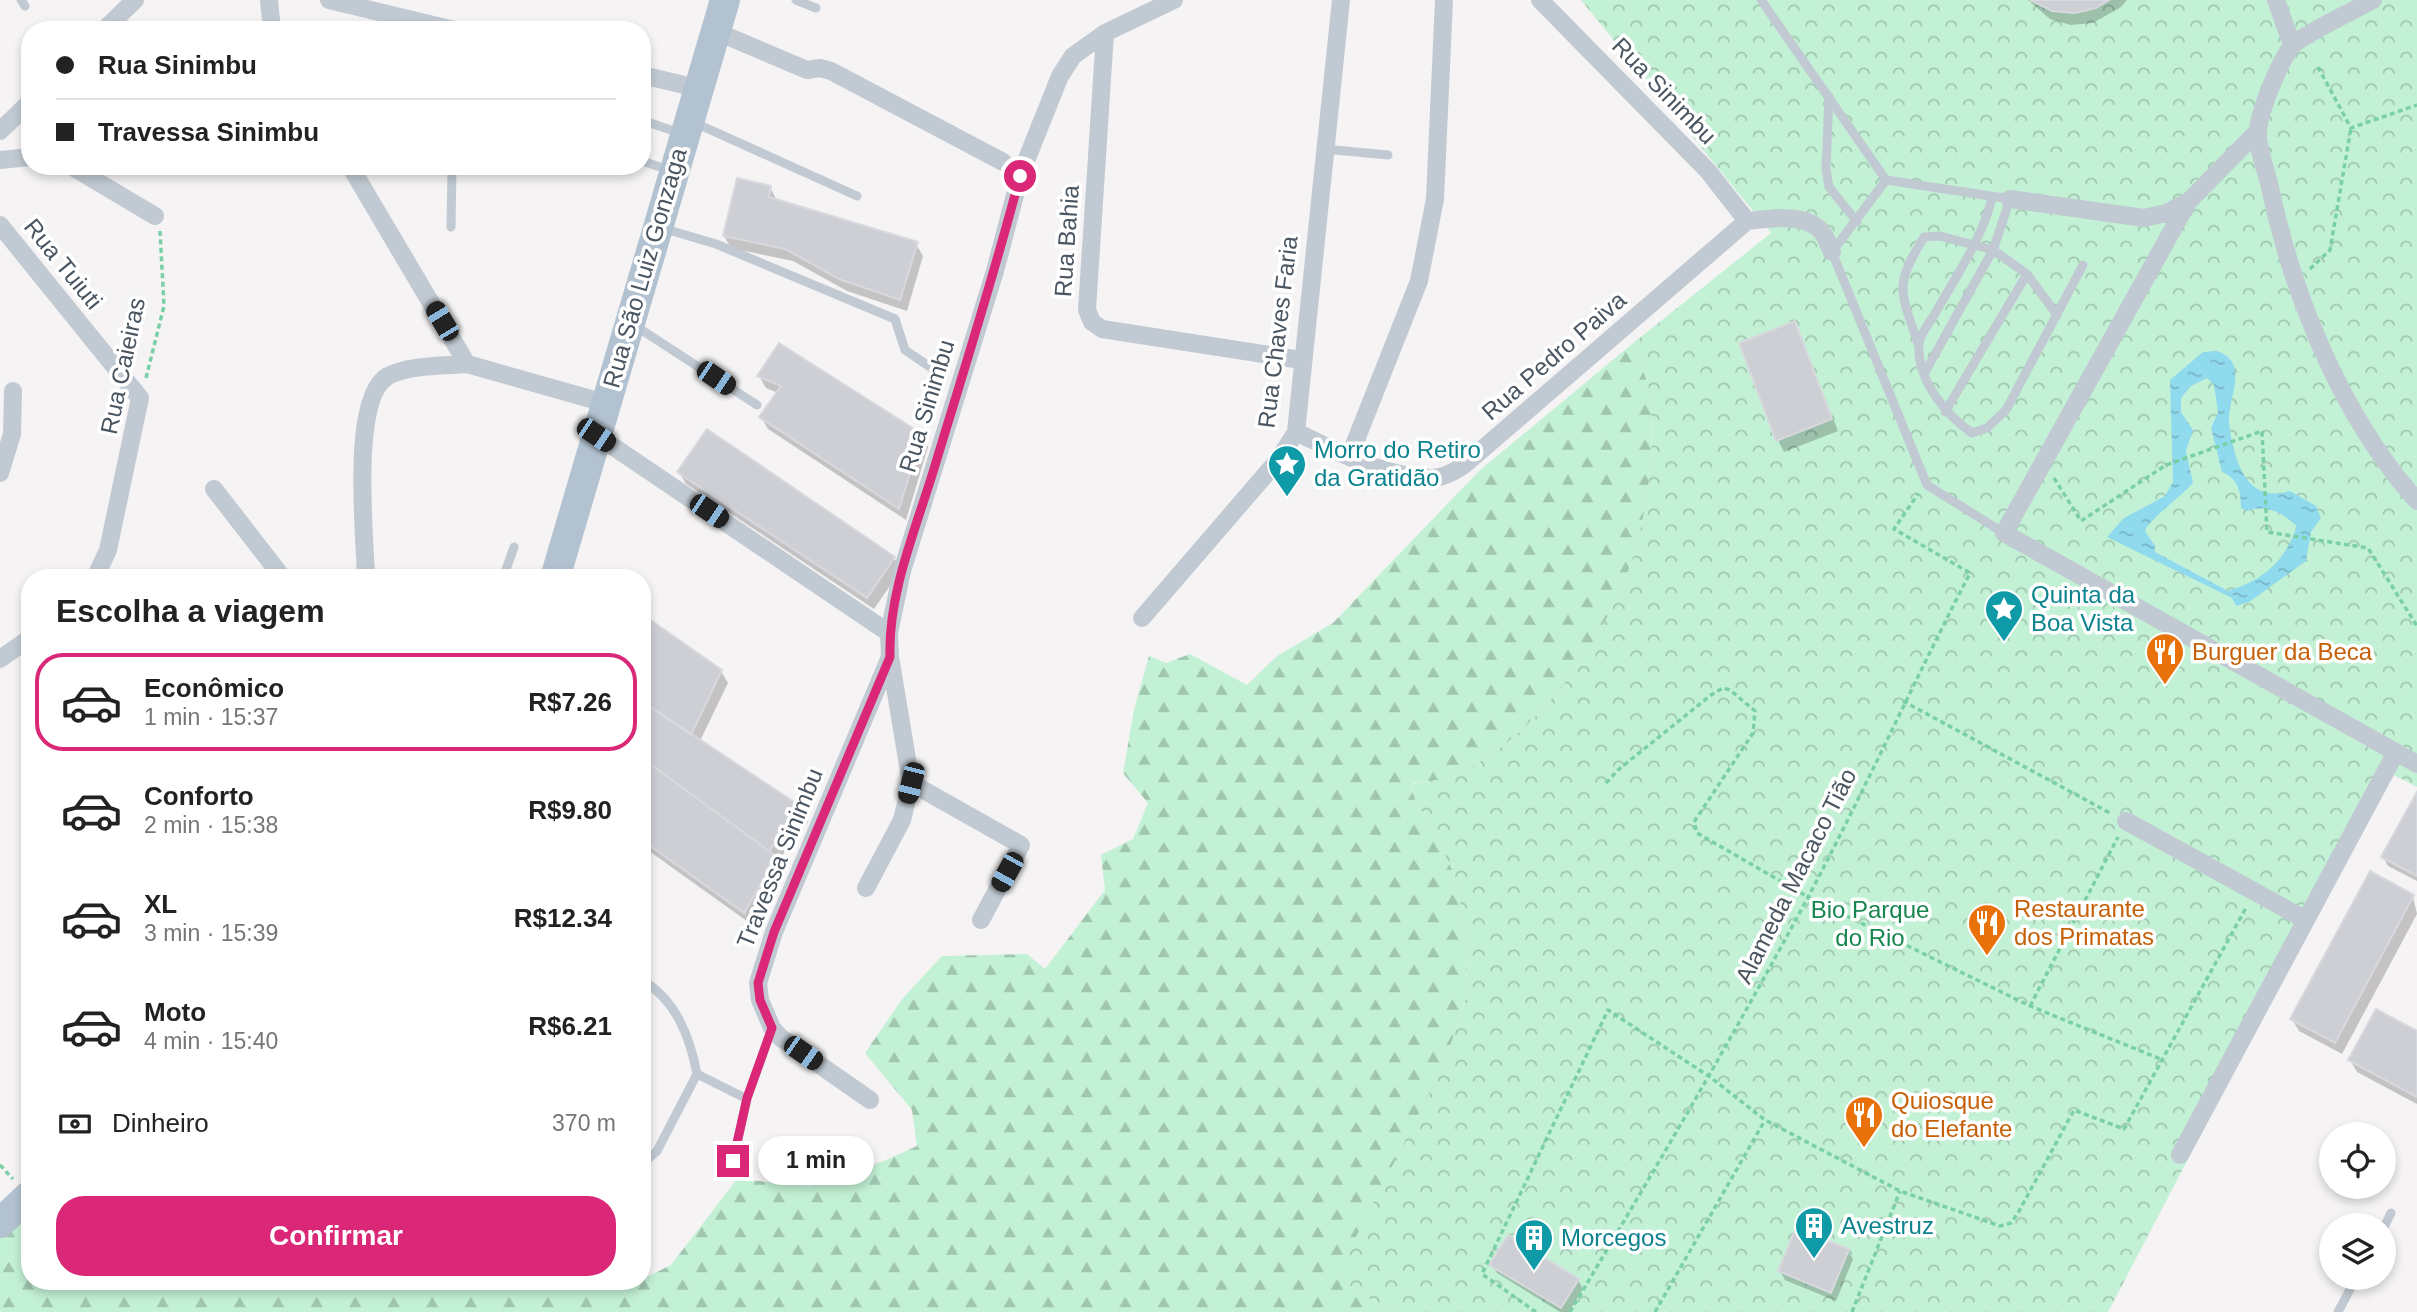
<!DOCTYPE html>
<html lang="pt">
<meta charset="utf-8">
<style>
:root{--surface:#fff;--page:#f6f6f6;--text:#222;--muted:#767676;--line:#e0e0e0;--accent:#db2777}
body{margin:0;font-family:Arial,sans-serif;background:var(--page);color:var(--text);height:100vh;display:flex;flex-direction:column;font-size:26px;white-space:nowrap}
*{box-sizing:border-box;margin:0}
p{font-size:23px;color:var(--muted)}
.icon{flex:none;width:38px;height:38px;fill:none;stroke:currentColor;stroke-width:2;stroke-linecap:round;stroke-linejoin:round}
.map{position:relative;flex:1;overflow:hidden}
.panel{position:absolute;left:21px;top:569px;width:630px;height:721px;display:flex;flex-direction:column;background:var(--surface);border-radius:28px;box-shadow:0 4px 10px #0003}
.panel>*{flex:none}
.hud{position:absolute;left:21px;top:21px;width:630px;height:154px;border-radius:28px;box-shadow:0 4px 10px #0003;display:grid;align-content:center;height:154px;padding:0 35px;background:var(--surface)}
.tools{position:absolute;left:2319px;top:1122px;display:grid;gap:14px}
.tools a{display:grid;place-items:center;width:77px;height:77px;border-radius:50%;background:var(--surface);box-shadow:0 4px 10px #0003;font-size:35px}
.end{position:absolute;width:32px;height:32px;margin:-16px;border:9px solid #db2777;background:#fff;box-shadow:0 0 0 4px #fff}
.from{border-radius:50%}
.bubble{position:absolute;height:49px;border-radius:24px;background:var(--surface);box-shadow:0 4px 10px #0003;font-size:23px;font-weight:700;line-height:49px;text-align:center}
.car{position:absolute;width:21px;height:42px;margin:-21px -10px;border-radius:9px;box-shadow:0 0 5px 2px #0007;background:linear-gradient(#222 24%,#8ab4d8 0 40%,#222 0 76%,#8ab4d8 0 86%,#222 0)}
.hud b{display:flex;align-items:center;gap:24px;height:66px;font-size:26px}
.hud b+b{border-top:2px solid var(--line)}
.hud i{width:18px;height:18px;background:var(--text)}
ul{padding:0;list-style:none}
li{display:flex;align-items:center;gap:21px;height:98px;margin:0 14px 10px;padding:0 21px;border:4px solid transparent;border-radius:28px}
li div{flex:1}
li b{display:block;font-size:26px}
li em{font-style:normal;font-weight:700}
li.active{border-color:var(--accent)}
li>.icon{width:63px;height:63px;stroke-width:1.5}
h2{padding:0 35px;font-size:32px;line-height:84px}
.pay{display:flex;align-items:center;gap:18px;height:77px;padding:0 35px;font-size:26px}
.pay p{margin-inline-start:auto}
.action{display:flex;gap:14px;margin-top:auto;padding:14px 35px}
.action a{flex:1;height:80px;border-radius:28px;background:var(--accent);color:#fff;font-size:28px;font-weight:700;line-height:80px;text-align:center}
.map>svg:first-child{display:block}
.forest{fill:url(#forest-firs)}
.park{fill:url(#park-crowns)}
.water{fill:url(#water-ripples);fill-rule:evenodd}
.shadow{fill:#0003}
.building{fill:#cdcfd5;stroke:#d7d9de;stroke-width:2}
.lines{fill:none;stroke-linecap:round;stroke-linejoin:round}
.path{stroke:#7ad0a6;stroke-width:3.5;stroke-dasharray:5 3.5;stroke-linecap:butt}
.lane{stroke:#c1cad2;stroke-width:9}
.street{stroke:#c1cad2;stroke-width:18}
.primary{stroke:#b3c2d1;stroke-width:30}
.route{stroke:#db2777;stroke-width:9}
.labels{text-anchor:middle;stroke-width:7;stroke-linejoin:round;paint-order:stroke}
.street-label{font-size:24px;fill:#4a5661;stroke:#fff}
.culture-label{font-size:24px;fill:#0d838f;stroke:#fff;text-anchor:start}
.food-label{font-size:24px;fill:#c56008;stroke:#fff;text-anchor:start}
.park-label{font-size:24px;fill:#17864f;stroke:#fff}
</style>
<div class="map">
<svg width="2417" height="1312" viewBox="0 0 2417 1312">
<defs>
<pattern id="forest-firs" width="22" height="20" patternUnits="userSpaceOnUse" patternTransform="scale(1.75)"><rect width="22" height="20" fill="#c3f1d5"/><path d="M5 1l3.5 6h-7zM16 11l3.5 6h-7z" fill="#a0c6b0"/></pattern>
<pattern id="park-crowns" width="20" height="18" patternUnits="userSpaceOnUse" patternTransform="scale(1.75)"><rect width="20" height="18" fill="#c3f1d5"/><path d="M2 6a3 3 0 1 1 6 0M12 15a3 3 0 1 1 6 0" fill="none" stroke="#a0c6b0"/></pattern>
<pattern id="water-ripples" width="26" height="14" patternUnits="userSpaceOnUse" patternTransform="scale(1.75)"><rect width="26" height="14" fill="#90daee"/><path d="M2 4q2-2 4 0t4 0M15 11q2-2 4 0t4 0" fill="none" stroke="#78b4c4"/></pattern>
</defs>
<rect width="100%" height="100%" fill="#f5f3f3"/>
<path class="forest" d="M1632,344C1638,360 1648,378 1650,394C1655,449 1649,505 1633,557C1609,636 1530,747 1451,777C1439,781 1426,781 1414,783L1411,791L1453,871L1467,934L1466,999L1444,1065L1347,1284L1391,1312H0V1214L30,1186V1281H614L621,1290L671,1265L737,1179L810,1186L884,1161L917,1146L912,1110L865,1053L903,998L942,956L1027,954L1045,969L1105,890L1101,855L1133,839L1148,803L1123,773L1134,710L1149,656L1166,663L1190,654L1247,685L1277,656L1333,623L1479,471Z"/>
<path class="park" d="M1581,0H2417V787L2390,773L2108,1312H1391L1347,1284L1344,1260L1444,1065L1466,999L1467,934L1453,871L1411,791L1414,784C1426,781 1439,781 1450,777C1530,747 1609,636 1633,557C1649,505 1655,449 1650,394C1648,378 1638,360 1632,344L1771,233Z"/>
<path class="water" d="M2217,351C2251,363 2227,399 2229,423C2234,459 2245,505 2290,491L2316,506L2321,518L2311,532L2306,561L2249,602L2236,606L2232,598L2107,537L2124,518L2165,496L2173,482L2170,380L2203,352ZM2207,378L2214,385L2218,412L2211,428L2222,472C2238,478 2241,492 2241,508L2247,511C2267,504 2282,513 2297,526C2285,561 2264,580 2228,591L2155,552V546L2145,531C2146,523 2183,494 2193,483L2186,451L2193,430L2181,412V398L2191,386Z"/>
<path class="shadow" d="M2028,0H2127L2121,7L2093,23L2071,25L2050,19Z
M770,187L777,201L916,244L923,256L907,311L847,291L793,261L731,248L724,236Z
M1795,323L1838,431L1784,452L1778,440Z
M759,376L921,435L928,447L906,520L768,429L761,417L778,393L766,388Z
M679,472L894,558L901,570L874,609L686,484Z
M642,617L721,671L728,683L699,743L801,810L808,822L778,861L783,870L751,924L642,846Z
M2417,794V881L2388,866L2383,857Z
M2413,897L2417,914L2342,1054L2299,1031L2292,1019Z
M2417,1033V1104L2357,1072L2350,1060Z
M1848,1251L1853,1259L1836,1301L1785,1280L1780,1271Z
M1492,1265L1578,1280L1583,1289L1569,1312H1560L1497,1273Z"/>
<path class="building" d="M2030,0H2109L2096,8L2075,13L2052,11Z
M737,178L771,186L769,197L918,242L900,300L839,279L785,249L723,236Z
M1795,321L1832,419L1776,441L1739,343Z
M779,343L922,434L899,509L759,417L781,386L757,376Z
M707,429L895,557L867,598L677,472Z
M642,614L722,670L691,735L642,701Z
M642,701L803,808L769,851L642,758Z
M642,758L777,857L744,913L642,840Z
M2417,792V876L2381,857Z
M2370,871L2414,895L2335,1043L2290,1019Z
M2376,1009L2417,1031V1097L2348,1060Z
M1796,1228L1849,1249L1831,1293L1778,1271Z
M1508,1235L1579,1279L1561,1308L1489,1265Z"/>
<g class="lines">
<path class="path" d="M2318,67L2351,128L2417,105
M2310,269L2330,250L2351,128
M146,378L164,306L160,231
M2054,478L2081,521L2166,465L2262,431L2267,532L2368,548L2417,626
M1903,701L2110,813
M1606,783L1618,770L1711,695L1723,688L1730,690L1755,711L1753,733L1694,822L1697,833L1808,897L2030,1006L2163,1060
M2030,1006L2118,837
M0,1165L13,1179
M1536,1312L1482,1274L1608,1010L1710,1077L1765,1120L1900,1191L2000,1226L2011,1223L2018,1213L2074,1110L2124,1129L2247,906
M1570,1312C1651,1176 1732,1039 1807,899C1864,792 1914,681 1970,573L1894,529L1918,494
M1655,1312L1765,1120
M1852,1312L1900,1191"/>
<path class="lane" d="M21,0L25,6
M796,0L816,8
M1761,0L1886,180
M1829,96L1826,169L1829,187L1857,222
M642,120L682,134
M693,122L857,196
M1324,149L1388,155
M642,161L672,171
M1992,197C1983,238 1956,276 1936,312C1931,321 1919,335 1919,345C1917,380 1945,414 1972,433L1987,428L2006,410L2083,265
M451,227L452,166
M662,228L716,244L895,319L905,350L933,369
M634,325L757,405
M1918,344C1901,291 1893,287 1924,237L1940,236L1993,250L2027,274L2057,315
M1924,374L1993,250L2010,199L1886,180L1832,252L1927,485L2004,533
M1945,412L2027,274
M503,578L514,547
M642,980C676,1000 690,1037 697,1074
M733,1161L747,1099L772,1028
M643,1163L657,1151L697,1074L747,1099
M2384,1227L2391,1213
M2338,1312L2356,1278"/>
<path class="street" d="M269,0L272,30
M329,0L454,30
M1540,0L1708,171L1747,221
M2276,0L2292,45
M2373,0C2357,9 2299,36 2291,47C2279,63 2259,112 2258,131C2257,147 2265,167 2269,183C2292,294 2341,416 2417,501
M104,30L135,0
M715,31L807,70L820,68L831,71L1003,162
M1105,33L1087,310L1092,322L1102,329L1301,360
M642,75L697,88
M0,131L30,102
M2258,131L2188,202L2004,533L2417,764
M0,160L30,157
M71,166L155,216
M350,166L467,364L605,403
M2010,199L2144,218L2166,213L2188,202
M1747,221C1769,219 1805,212 1822,232C1826,237 1829,246 1832,252
M0,225L140,398L108,550L95,578
M1296,432C1336,451 1384,477 1429,478C1442,479 1454,472 1464,465L1747,221
M596,435L889,633
M1350,455L1419,281L1435,199L1444,0
M0,473L12,434L13,391
M214,489L283,578
M366,578C365,537 350,397 388,376C410,365 443,366 467,364
M1142,618L1279,459L1296,432L1341,0
M0,659L30,638
M911,783L1021,845L981,920
M2126,821L2306,920
M866,888L902,820L911,783L890,657L889,633L902,571L995,271L1020,176L1060,76L1073,56L1105,33L1174,0
M870,1100L781,1038L772,1028L760,1000L758,983L774,932L890,657
M2180,1155L2396,752"/>
<path class="primary" d="M555,578L725,0
M0,1223L30,1195"/>
</g>
<g class="lines">
<path class="route" d="M733,1161L747,1098L772,1028L760,1000L758,983L774,932L890,657C888,594 915,531 933,472C963,373 994,276 1020,176"/>
</g>
<defs>
<symbol id="sight-pin" viewBox="-11 -11 22 30"><path d="M0 17L-7.5 6A9.5 9.5 0 1 1 7.5 6Z" fill="#0f9aa8" stroke="#fff"/><path d="M0-6L1.8-2.2L6-1.7L2.9 1.2L3.7 5.4L0 3.3L-3.7 5.4L-2.9 1.2L-6-1.7L-1.8-2.2Z" fill="#fff"/></symbol>
<symbol id="restaurant-pin" viewBox="-11 -11 22 30"><path d="M0 17L-7.5 6A9.5 9.5 0 1 1 7.5 6Z" fill="#e8710a" stroke="#fff"/><path d="M-5-6h1v4h1v-4h1v4h1v-4h1v5L-1.5 .5V6h-2V.5L-5-1ZM5-6V6H3V1.5H1.5Q1.5-4 5-6Z" fill="#fff"/></symbol>
<symbol id="building-pin" viewBox="-11 -11 22 30"><path d="M0 17L-7.5 6A9.5 9.5 0 1 1 7.5 6Z" fill="#0f9aa8" stroke="#fff"/><path d="M-4-6H4V6H1V3H-1V6H-4ZM-2.5-4.3h1.7v1.8h-1.7ZM.8-4.3h1.7v1.8H.8ZM-2.5-1h1.7V.8h-1.7ZM.8-1h1.7V.8H.8Z" fill="#fff"/></symbol>
</defs>
<g fill-rule="evenodd">
<use href="#sight-pin" x="1265" y="442" width="44" height="60"/>
<use href="#sight-pin" x="1982" y="587" width="44" height="60"/>
<use href="#restaurant-pin" x="2143" y="630" width="44" height="60"/>
<use href="#restaurant-pin" x="1965" y="901" width="44" height="60"/>
<use href="#restaurant-pin" x="1842" y="1093" width="44" height="60"/>
<use href="#building-pin" x="1792" y="1204" width="44" height="60"/>
<use href="#building-pin" x="1512" y="1216" width="44" height="60"/>
</g>
<g class="labels">
<g class="street-label">
<text transform="translate(1664 91) rotate(46)" y="8">Rua Sinimbu</text>
<text transform="translate(1067 241) rotate(-86)" y="8">Rua Bahia</text>
<text transform="translate(63 264) rotate(51)" y="8">Rua Tuiuti</text>
<text transform="translate(645 268) rotate(-74)" y="8">Rua São Luiz Gonzaga</text>
<text transform="translate(1278 332) rotate(-83)" y="8">Rua Chaves Faria</text>
<text transform="translate(1554 356) rotate(-41)" y="8">Rua Pedro Paiva</text>
<text transform="translate(123 366) rotate(-78)" y="8">Rua Caieiras</text>
<text transform="translate(927 406) rotate(-73)" y="8">Rua Sinimbu</text>
<text transform="translate(780 858) rotate(-68)" y="8">Travessa Sinimbu</text>
<text transform="translate(1796 876) rotate(-63)" y="8">Alameda Macaco Tião</text>
</g>
<g class="culture-label">
<text x="1314" y="458">Morro do Retiro<tspan x="1314" dy="28">da Gratidão</tspan></text>
<text x="2031" y="603">Quinta da<tspan x="2031" dy="28">Boa Vista</tspan></text>
<text x="1841" y="1234">Avestruz</text>
<text x="1561" y="1246">Morcegos</text>
</g>
<g class="food-label">
<text x="2192" y="660">Burguer da Beca</text>
<text x="2014" y="917">Restaurante<tspan x="2014" dy="28">dos Primatas</tspan></text>
<text x="1891" y="1109">Quiosque<tspan x="1891" dy="28">do Elefante</tspan></text>
</g>
<g class="park-label">
<text x="1870" y="918">Bio Parque<tspan x="1870" dy="28">do Rio</tspan></text>
</g>
</g>
</svg>
<div class="tools">
<a><svg class="icon" aria-label="locate" viewBox="0 0 24 24"><circle cx="12" cy="12" r="6"/><path d="M12 2v4M12 18v4M2 12h4M18 12h4"/></svg></a>
<a><svg class="icon" aria-label="layers" viewBox="0 0 24 24"><path d="M12 4l9 5-9 5-9-5zM3 14l9 5 9-5"/></svg></a>
</div>
<i class="end from" style="left:1020px;top:176px"></i>
<i class="end" style="left:733px;top:1161px"></i>
<div class="bubble" style="left:758px;top:1136px;width:116px">1 min</div>
<i class="car" style="left:442px;top:321px;rotate:329deg"></i>
<i class="car" style="left:716px;top:378px;rotate:124deg"></i>
<i class="car" style="left:596px;top:435px;rotate:124deg"></i>
<i class="car" style="left:709px;top:511px;rotate:124deg"></i>
<i class="car" style="left:911px;top:783px;rotate:194deg"></i>
<i class="car" style="left:1007px;top:872px;rotate:209deg"></i>
<i class="car" style="left:803px;top:1053px;rotate:125deg"></i>
<div class="hud">
<b><i class="from"></i>Rua Sinimbu</b>
<b><i></i>Travessa Sinimbu</b>
</div>
<section class="panel">
<h2>Escolha a viagem</h2>
<ul>
<li class="active"><svg class="icon" aria-label="car" viewBox="0 0 24 24"><path d="M5 17H2v-5l4-1 3-4h7l3 4 3 1v5h-3M9 17h6M6 11h13"/><circle cx="7" cy="17" r="2"/><circle cx="17" cy="17" r="2"/></svg><div><b>Econômico</b><p>1 min · 15:37</p></div><em>R$7.26</em></li>
<li><svg class="icon" aria-label="car" viewBox="0 0 24 24"><path d="M5 17H2v-5l4-1 3-4h7l3 4 3 1v5h-3M9 17h6M6 11h13"/><circle cx="7" cy="17" r="2"/><circle cx="17" cy="17" r="2"/></svg><div><b>Conforto</b><p>2 min · 15:38</p></div><em>R$9.80</em></li>
<li><svg class="icon" aria-label="car" viewBox="0 0 24 24"><path d="M5 17H2v-5l4-1 3-4h7l3 4 3 1v5h-3M9 17h6M6 11h13"/><circle cx="7" cy="17" r="2"/><circle cx="17" cy="17" r="2"/></svg><div><b>XL</b><p>3 min · 15:39</p></div><em>R$12.34</em></li>
<li><svg class="icon" aria-label="car" viewBox="0 0 24 24"><path d="M5 17H2v-5l4-1 3-4h7l3 4 3 1v5h-3M9 17h6M6 11h13"/><circle cx="7" cy="17" r="2"/><circle cx="17" cy="17" r="2"/></svg><div><b>Moto</b><p>4 min · 15:40</p></div><em>R$6.21</em></li>
</ul>
<div class="pay"><svg class="icon" aria-label="cash" viewBox="0 0 24 24"><path d="M3 7h18v10H3z"/><circle cx="12" cy="12" r="2"/></svg>Dinheiro<p>370 m</p></div>
<div class="action"><a>Confirmar</a></div>
</section>
</div>
